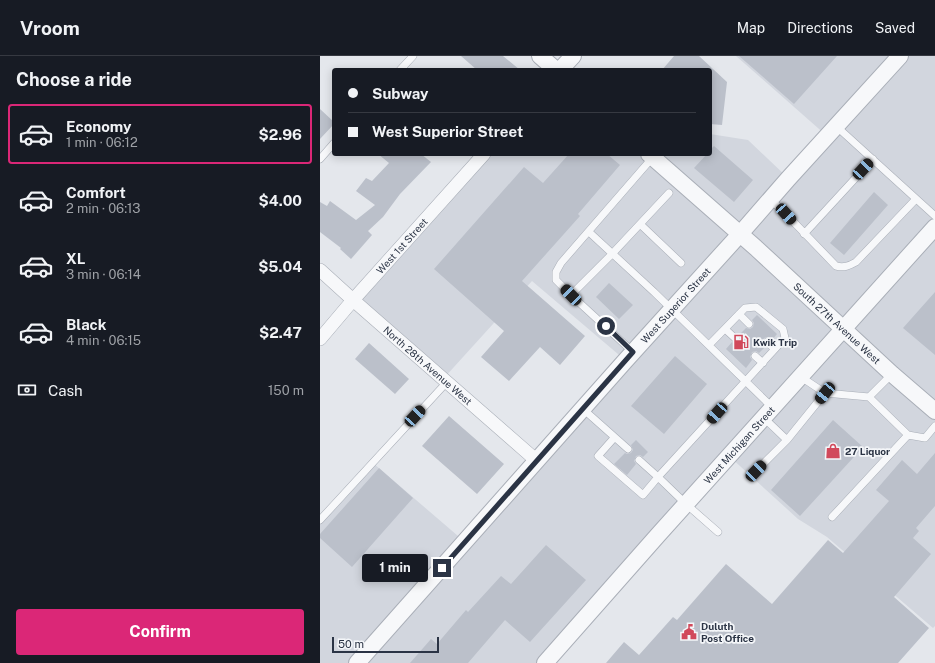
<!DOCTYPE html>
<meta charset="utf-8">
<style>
:root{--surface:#171b24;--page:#20242c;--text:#f1f3f6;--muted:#9ea1a6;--line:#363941;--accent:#db2777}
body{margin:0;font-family:"Public Sans",sans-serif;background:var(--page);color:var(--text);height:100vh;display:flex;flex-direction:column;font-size:15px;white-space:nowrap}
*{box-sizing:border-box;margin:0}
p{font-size:13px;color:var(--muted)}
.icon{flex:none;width:22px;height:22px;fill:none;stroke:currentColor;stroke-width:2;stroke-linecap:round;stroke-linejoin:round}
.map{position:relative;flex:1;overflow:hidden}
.panel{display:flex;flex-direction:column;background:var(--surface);width:320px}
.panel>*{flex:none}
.hud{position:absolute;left:12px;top:12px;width:380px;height:88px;border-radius:4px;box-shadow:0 2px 10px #0003;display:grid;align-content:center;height:88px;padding:0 16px;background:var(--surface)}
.scale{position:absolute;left:12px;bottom:10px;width:107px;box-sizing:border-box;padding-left:4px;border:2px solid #2b3445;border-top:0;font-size:11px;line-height:14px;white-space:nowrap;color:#2b3445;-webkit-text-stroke:3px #f4f6f9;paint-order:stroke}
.end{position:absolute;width:18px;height:18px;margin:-9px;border:5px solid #2b3445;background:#fff;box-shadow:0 0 0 2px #fff}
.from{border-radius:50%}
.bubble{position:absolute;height:28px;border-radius:4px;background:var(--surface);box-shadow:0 2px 10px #0003;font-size:13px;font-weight:700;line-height:28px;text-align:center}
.car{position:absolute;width:12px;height:24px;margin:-12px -6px;border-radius:5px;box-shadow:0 0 3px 1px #0007;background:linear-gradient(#222 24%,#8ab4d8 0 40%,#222 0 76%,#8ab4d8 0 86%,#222 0)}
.hud b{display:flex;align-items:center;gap:14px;height:38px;font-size:15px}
.hud b+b{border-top:1px solid var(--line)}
.hud i{width:10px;height:10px;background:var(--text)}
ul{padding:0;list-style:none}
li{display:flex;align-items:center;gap:12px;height:60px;margin:0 8px 6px;padding:0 8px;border:2px solid transparent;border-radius:4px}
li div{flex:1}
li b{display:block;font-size:15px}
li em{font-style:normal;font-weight:700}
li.on{border-color:var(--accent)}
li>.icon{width:36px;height:36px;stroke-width:1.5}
h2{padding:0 16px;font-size:18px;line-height:48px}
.pay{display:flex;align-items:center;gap:10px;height:44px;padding:0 16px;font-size:15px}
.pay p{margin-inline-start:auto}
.button{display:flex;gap:8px;margin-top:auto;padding:8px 16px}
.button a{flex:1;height:46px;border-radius:4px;background:var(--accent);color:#fff;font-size:16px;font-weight:700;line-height:46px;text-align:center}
header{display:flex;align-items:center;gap:24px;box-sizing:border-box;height:56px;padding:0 20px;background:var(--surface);border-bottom:1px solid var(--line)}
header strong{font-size:19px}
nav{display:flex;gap:22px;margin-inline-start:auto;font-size:14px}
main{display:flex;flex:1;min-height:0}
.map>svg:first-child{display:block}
.built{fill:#d2d6de}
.building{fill:#bbc0ca}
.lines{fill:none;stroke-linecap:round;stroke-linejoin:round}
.service-casing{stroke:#a9aeb7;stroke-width:8}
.minor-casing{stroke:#a9aeb7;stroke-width:14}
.tertiary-casing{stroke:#a9aeb7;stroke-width:18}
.service{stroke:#f7f8fa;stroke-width:7}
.minor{stroke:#f7f8fa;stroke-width:13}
.tertiary{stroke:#f7f8fa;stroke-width:16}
.route{stroke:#2b3445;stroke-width:5}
.labels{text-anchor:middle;stroke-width:3.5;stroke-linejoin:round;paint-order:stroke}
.street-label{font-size:10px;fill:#2b3445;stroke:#f4f6f9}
.poi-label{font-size:10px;font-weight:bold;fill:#2b3445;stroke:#f4f6f9;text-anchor:start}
</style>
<header>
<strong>Vroom</strong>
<nav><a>Map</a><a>Directions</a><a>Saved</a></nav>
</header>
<main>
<section class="panel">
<h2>Choose a ride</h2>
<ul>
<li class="on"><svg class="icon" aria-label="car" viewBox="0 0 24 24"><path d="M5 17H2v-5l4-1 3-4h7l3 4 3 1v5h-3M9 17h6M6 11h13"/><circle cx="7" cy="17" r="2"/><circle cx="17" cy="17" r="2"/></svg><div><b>Economy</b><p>1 min · 06:12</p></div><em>$2.96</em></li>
<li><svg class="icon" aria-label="car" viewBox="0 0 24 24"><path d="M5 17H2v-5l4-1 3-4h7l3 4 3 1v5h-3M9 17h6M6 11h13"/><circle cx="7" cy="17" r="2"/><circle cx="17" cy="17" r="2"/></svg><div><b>Comfort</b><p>2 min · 06:13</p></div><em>$4.00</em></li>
<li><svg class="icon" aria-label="car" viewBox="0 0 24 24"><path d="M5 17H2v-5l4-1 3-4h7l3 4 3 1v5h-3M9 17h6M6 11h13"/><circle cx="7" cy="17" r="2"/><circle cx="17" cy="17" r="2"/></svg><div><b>XL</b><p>3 min · 06:14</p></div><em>$5.04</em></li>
<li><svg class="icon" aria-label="car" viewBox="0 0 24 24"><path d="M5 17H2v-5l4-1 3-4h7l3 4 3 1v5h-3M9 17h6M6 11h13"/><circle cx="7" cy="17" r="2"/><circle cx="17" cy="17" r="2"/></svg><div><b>Black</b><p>4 min · 06:15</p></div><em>$2.47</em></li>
</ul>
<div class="pay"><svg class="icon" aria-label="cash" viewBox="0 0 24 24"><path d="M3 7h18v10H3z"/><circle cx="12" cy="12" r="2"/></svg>Cash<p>150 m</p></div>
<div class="button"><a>Confirm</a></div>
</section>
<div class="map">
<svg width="615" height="607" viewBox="0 0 615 607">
<rect width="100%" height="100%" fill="#e4e7ec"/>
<path class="built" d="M416,0H615V570L613,572L507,481L478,463L409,400L225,607H0V464L53,407L145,486L305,304L212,225L124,322L33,244L164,98H390V78L428,84L468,122L507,80Z"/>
<path class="building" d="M141,0H183L200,14H157Z
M354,0H379L407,26L402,69L390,68V14H342Z
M419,0H517L474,48Z
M0,53L14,66V68L0,83Z
M394,90L433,124L414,146L374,112L387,98H390V94Z
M58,98H101L111,106L80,138L63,161L48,175L52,179L31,203L20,193L21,192L0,176V146L7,150L10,145L36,164L55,149L36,135L46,122L52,125L69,107Z
M249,98H287L300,109L258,158L260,160L202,225L265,280L240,309L220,291L189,325L161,301L184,275L114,213L204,111L223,127Z
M554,136L568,149L524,199L510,187Z
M289,227L313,249L299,263L276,241Z
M615,236V299L583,272Z
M437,259L457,278L452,284L448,281L444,282L442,287L445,291L439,297L436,295L432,296L430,301L432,304L426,312L406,293L412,286L415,288L419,287L421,282L419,279L426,272L430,273L433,271L434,267L432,264Z
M49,287L89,323L75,338L35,303Z
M355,300L387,328L344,378L311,350Z
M129,360L184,408L157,438L102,390Z
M513,364L543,391L480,460L451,434Z
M316,384L328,396L323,401L320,399L316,400L314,405L316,408L307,419L294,408L305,397L307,398L311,397L313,394L311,389Z
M615,397V450L596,472L599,475L593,482L611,498L574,541L609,572L578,607H286L304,586L319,599L353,561L357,564L406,508L452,548L508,484L523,497L569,445L556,434L582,404L597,418Z
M59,412L93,442L32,511L0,482V478Z
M226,489L266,524L210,586L185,564L148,607H90L111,583L117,588L146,554L148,556L181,520L191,528Z"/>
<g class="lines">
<defs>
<path id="service" d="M80,14L93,0
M516,70L615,160
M0,103L14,87
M450,143L466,158L516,210C524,212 529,210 536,206L596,143
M320,168L361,207
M269,176L334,236L453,352
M484,178L553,103
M251,239L236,224V216L241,207L333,101
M419,258L429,268
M405,273L416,283
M447,286L455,293
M389,289L425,252L436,251L463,273L465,282L338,421L366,448L398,476
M313,296L251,239L292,198L349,137
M435,300L443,307
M481,321L505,337L549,341L572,318
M263,353L308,393
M588,379L605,382L615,370
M294,382L278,400L323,439L338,421L319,404
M467,384L505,337
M436,415L467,384L444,362
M512,461L588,379L549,341
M0,464L127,326"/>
<g id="minor">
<path id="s1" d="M0,214L33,244L217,405"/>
<path id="s2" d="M0,283L33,244L164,98"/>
</g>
<g id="tertiary">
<path d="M220,0L236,14"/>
<path d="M240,14L253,0"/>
<path id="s3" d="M329,98L436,192L572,318L615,355"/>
<path id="s4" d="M37,607L305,305L420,178L468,123L580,0"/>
<path id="s5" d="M225,607L338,479L615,171"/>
</g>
</defs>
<use href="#service" class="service-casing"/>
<use href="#minor" class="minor-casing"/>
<use href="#tertiary" class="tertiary-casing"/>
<use href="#service" class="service"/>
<use href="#minor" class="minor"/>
<use href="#tertiary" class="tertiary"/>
</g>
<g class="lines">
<path class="route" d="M122,512L313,296L286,270"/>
</g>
<defs>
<symbol id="fuel-bare" viewBox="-9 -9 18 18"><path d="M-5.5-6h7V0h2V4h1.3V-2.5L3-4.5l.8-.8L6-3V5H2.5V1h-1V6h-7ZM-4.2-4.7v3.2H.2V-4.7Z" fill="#d1495b" stroke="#f4f6f9" stroke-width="2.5" paint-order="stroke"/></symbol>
<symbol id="shop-bare" viewBox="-9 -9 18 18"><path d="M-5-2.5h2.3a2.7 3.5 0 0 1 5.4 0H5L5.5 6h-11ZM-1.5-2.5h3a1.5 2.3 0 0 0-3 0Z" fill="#d1495b" stroke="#f4f6f9" stroke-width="2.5" paint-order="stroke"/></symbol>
<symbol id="civic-bare" viewBox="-9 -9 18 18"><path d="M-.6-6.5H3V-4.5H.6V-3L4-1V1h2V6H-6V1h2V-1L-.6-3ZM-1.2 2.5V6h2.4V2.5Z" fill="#d1495b" stroke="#f4f6f9" stroke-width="2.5" paint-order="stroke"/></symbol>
</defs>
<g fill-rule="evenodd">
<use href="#fuel-bare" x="410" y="275" width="22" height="22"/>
<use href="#shop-bare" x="502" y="384" width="22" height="22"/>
<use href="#civic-bare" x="358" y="565" width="22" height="22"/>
</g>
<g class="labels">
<g class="street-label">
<text dy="4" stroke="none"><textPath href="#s2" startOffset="124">West 1st Street</textPath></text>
<text dy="4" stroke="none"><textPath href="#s4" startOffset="479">West Superior Street</textPath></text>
<text dy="4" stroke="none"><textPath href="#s3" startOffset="253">South 27th Avenue West</textPath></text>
<text dy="4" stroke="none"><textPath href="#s1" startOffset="144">North 28th Avenue West</textPath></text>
<text dy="4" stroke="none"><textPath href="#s5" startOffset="292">West Michigan Street</textPath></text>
</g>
<g class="poi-label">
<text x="433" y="290">Kwik Trip</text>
<text x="525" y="399">27 Liquor</text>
<text x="381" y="574">Duluth<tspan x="381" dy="12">Post Office</tspan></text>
</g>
</g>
</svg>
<div class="scale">50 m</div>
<i class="end from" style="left:286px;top:270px"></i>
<i class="end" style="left:122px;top:512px"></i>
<div class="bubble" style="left:42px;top:498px;width:66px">1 min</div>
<i class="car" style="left:543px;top:113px;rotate:43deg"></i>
<i class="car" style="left:466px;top:158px;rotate:138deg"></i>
<i class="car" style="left:251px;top:239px;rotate:315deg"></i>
<i class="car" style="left:505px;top:337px;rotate:219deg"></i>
<i class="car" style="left:397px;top:357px;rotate:222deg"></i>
<i class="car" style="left:95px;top:360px;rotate:43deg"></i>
<i class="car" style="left:436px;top:415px;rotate:44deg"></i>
<div class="hud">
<b><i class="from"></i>Subway</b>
<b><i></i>West Superior Street</b>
</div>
</div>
</main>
